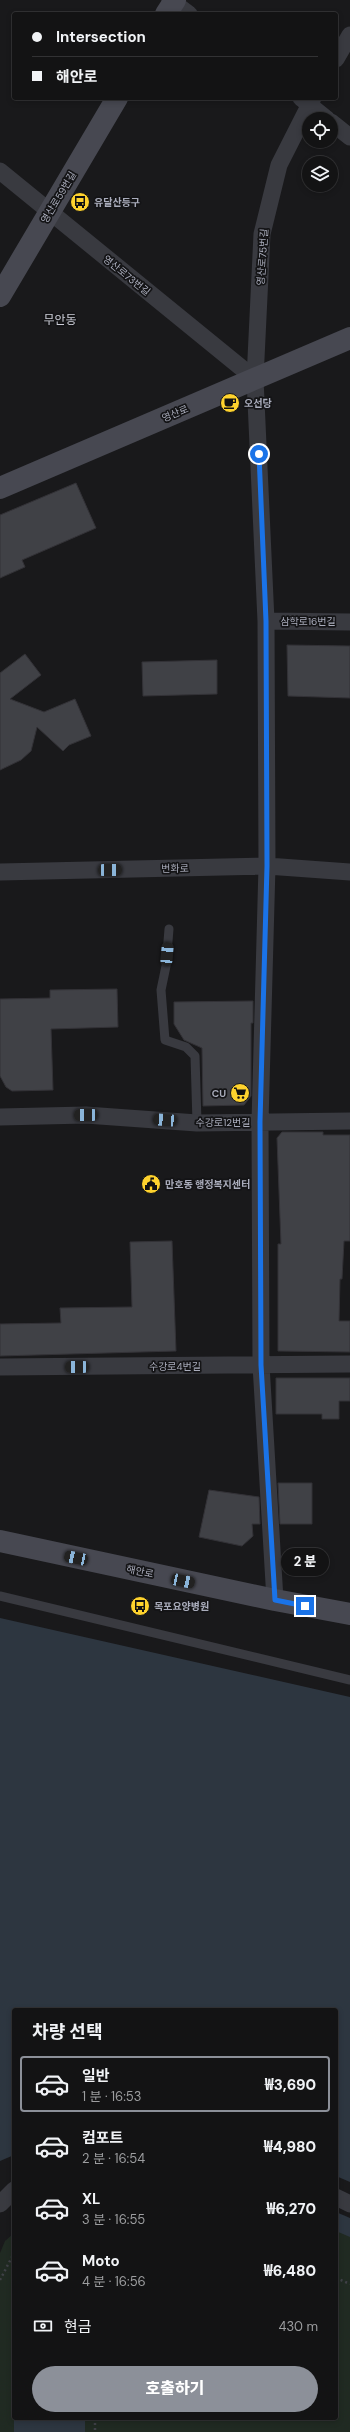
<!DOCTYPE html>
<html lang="ko">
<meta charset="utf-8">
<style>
:root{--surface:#131314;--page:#202022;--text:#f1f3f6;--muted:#9d9ea0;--line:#323234;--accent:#8c9099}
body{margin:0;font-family:"DM Sans","Noto Sans KR",sans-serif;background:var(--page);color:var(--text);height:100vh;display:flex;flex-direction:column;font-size:15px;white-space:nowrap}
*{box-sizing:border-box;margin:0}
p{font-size:13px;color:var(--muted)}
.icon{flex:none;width:22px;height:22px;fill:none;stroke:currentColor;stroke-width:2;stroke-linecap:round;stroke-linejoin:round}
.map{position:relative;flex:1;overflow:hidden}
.panel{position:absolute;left:12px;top:2008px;width:326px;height:412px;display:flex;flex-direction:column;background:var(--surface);border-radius:4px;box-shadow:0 2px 6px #0003,0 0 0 1px var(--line)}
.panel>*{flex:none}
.top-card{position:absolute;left:12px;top:12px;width:326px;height:88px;border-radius:4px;box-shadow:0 2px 6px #0003,0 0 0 1px var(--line);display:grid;align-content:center;height:88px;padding:0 20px;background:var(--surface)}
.controls{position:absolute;left:302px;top:112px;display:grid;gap:8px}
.controls a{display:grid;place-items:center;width:36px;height:36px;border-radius:50%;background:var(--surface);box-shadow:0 2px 6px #0003,0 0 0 1px var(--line);font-size:20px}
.end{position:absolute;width:18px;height:18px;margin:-9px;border:5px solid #1a73e8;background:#fff;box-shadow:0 0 0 2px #fff}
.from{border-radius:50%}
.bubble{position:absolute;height:28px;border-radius:14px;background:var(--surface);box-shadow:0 2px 6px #0003,0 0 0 1px var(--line);font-size:13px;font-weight:800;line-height:28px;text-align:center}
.car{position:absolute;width:12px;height:24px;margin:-12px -6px;border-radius:5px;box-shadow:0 0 3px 1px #0007;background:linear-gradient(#222 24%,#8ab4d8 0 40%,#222 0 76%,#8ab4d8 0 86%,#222 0)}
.top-card b{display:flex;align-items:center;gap:14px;height:38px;font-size:15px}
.top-card b+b{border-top:1px solid var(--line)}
.top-card i{width:10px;height:10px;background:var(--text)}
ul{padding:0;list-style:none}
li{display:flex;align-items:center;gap:12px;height:56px;margin:0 8px 6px;padding:0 12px;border:2px solid transparent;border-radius:4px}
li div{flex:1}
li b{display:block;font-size:15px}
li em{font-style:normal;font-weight:800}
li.on{border-color:var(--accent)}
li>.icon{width:36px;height:36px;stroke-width:1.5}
h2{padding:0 20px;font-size:18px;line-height:48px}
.pay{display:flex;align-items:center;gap:10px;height:44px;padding:0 20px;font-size:15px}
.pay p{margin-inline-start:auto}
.action{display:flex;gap:8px;margin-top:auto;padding:8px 20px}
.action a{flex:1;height:46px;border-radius:24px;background:var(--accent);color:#fff;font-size:16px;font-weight:800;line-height:46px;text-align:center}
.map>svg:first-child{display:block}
.green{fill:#202a22}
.water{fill:#2d3640}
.building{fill:#404146;stroke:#333237}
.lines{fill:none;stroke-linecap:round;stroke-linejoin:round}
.path{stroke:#3f4047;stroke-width:2.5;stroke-dasharray:2 3;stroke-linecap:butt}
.lane{stroke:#393a40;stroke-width:9}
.street{stroke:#393a40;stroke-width:17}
.secondary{stroke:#474851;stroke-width:22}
.route{stroke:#1a73e8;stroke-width:5}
.labels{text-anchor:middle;stroke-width:3.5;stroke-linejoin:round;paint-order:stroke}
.street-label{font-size:10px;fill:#aaadbc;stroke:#141416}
.poi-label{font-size:10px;font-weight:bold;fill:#aaadbc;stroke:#141416;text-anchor:start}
.quarter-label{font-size:12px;fill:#cbcdd7;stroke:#141416}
</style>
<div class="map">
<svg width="350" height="2432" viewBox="0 0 350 2432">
<rect width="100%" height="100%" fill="#19191b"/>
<path class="green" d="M336,2226L350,2232V2432H0V2253L5,2241L14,2233V2418H336Z"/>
<path class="water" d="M0,1618L350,1697V2182L336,2176V2010H14V2155L0,2161Z
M336,2212L350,2218V2237L336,2231Z
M14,2418H85V2432H14Z"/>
<path class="building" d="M76,483L96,528L22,560L25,567L0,578V515Z
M287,645L350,646V698L288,696Z
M25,654L41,675L10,699L44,712L75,699L91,736L69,745L63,751L37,727L31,751L21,760L0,770V673Z
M217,660V694L143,696L142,662Z
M117,989L118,1027L51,1029L53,1090L12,1091L6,1087L0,1076V999L50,998V990Z
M253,1001V1023H251V1096L244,1105L203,1106L202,1048L184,1040L174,1024V1002Z
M282,1132H323V1135H350V1241H344L342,1279H340L339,1321H350V1352L278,1351V1244H281L277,1138Z
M172,1241L176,1351L0,1356V1324L61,1323L60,1308L132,1307L130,1242Z
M276,1378H350V1401H339V1419H322V1414H276Z
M278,1483H312V1524H280Z
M209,1490L259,1497L260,1524H252L253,1536L242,1546L199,1537Z"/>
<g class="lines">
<path class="path" d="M336,2278L350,2284
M0,2280L14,2253
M95,2418V2432"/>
<path class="lane" d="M169,929L166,966L161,990L165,1040L186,1047L195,1056L197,1123
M0,1596L350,1680"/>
<path class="street" d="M170,0L189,14
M336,59L350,35
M301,98L327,119
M331,122L350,137
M0,171L255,379
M266,621L350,622
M0,872L267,866L350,872
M0,1117L86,1115L197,1123L350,1121
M0,1367L350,1364
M275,1600L261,1365L260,1122L267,866L266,621L255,379L262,234L279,165L313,98
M336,2197L350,2204
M0,2204L14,2190"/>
<path class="secondary" d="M166,14L175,0
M0,296L117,98
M0,488L350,338
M0,1541L275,1600L350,1614"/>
</g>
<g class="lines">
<path class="route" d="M259,454L266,621L267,866L260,1122L261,1365L275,1600L305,1606"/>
</g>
<defs>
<symbol id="bus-disc" viewBox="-11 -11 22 22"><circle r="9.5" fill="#fed22d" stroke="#141416"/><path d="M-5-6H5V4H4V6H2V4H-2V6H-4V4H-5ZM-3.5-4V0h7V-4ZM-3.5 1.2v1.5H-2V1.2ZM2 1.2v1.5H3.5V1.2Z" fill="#111"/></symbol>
<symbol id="cafe-disc" viewBox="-11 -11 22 22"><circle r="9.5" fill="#fed22d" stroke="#141416"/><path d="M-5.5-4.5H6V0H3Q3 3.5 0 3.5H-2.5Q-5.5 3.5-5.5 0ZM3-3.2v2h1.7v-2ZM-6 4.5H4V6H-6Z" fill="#111"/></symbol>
<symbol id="supermarket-disc" viewBox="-11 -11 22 22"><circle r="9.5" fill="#fed22d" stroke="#141416"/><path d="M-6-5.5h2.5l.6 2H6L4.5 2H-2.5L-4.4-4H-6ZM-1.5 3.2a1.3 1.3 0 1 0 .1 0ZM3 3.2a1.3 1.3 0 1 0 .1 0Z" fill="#111"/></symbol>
<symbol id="civic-disc" viewBox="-11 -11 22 22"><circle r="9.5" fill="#fed22d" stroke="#141416"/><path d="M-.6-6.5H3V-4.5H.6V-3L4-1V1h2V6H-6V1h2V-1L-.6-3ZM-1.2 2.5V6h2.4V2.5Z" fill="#111"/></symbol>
</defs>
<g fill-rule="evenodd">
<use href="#bus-disc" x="69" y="191" width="22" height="22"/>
<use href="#cafe-disc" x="219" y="392" width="22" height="22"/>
<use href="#supermarket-disc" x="229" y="1082" width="22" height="22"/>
<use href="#civic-disc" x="140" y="1173" width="22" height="22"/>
<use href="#bus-disc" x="129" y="1595" width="22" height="22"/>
</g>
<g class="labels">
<g class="street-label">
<text transform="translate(58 197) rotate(-59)" y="4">영산로59번길</text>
<text transform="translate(262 257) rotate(-86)" y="4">영산로75번길</text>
<text transform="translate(127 275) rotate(39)" y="4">영산로73번길</text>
<text transform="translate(175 413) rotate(-23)" y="4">영산로</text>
<text x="308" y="625">삼학로16번길</text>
<text transform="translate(175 868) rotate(-1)" y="4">번화로</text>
<text x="223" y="1126">수강로12번길</text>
<text x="175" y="1370">수강로4번길</text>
<text transform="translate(140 1571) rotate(12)" y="4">해안로</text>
</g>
<g class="poi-label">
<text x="94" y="206">유달산등구</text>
<text x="244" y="407">오선당</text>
<text x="226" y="1097" text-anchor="end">CU</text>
<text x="165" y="1188">만호동 행정복지센터</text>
<text x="154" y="1610">목포요양병원</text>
</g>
<g class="quarter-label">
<text x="60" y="324">무안동</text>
</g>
</g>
</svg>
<div class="controls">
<a><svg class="icon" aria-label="locate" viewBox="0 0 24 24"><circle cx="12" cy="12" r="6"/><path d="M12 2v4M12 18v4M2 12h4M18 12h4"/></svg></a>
<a><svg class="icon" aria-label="layers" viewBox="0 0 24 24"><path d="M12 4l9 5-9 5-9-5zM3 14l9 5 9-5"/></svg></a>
</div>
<i class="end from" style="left:259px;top:454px"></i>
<i class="end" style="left:305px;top:1606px"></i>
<div class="bubble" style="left:281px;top:1548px;width:48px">2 분</div>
<i class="car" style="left:110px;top:870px;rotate:89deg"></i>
<i class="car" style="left:167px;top:954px;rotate:5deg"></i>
<i class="car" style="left:86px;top:1115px;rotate:269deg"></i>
<i class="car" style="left:165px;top:1120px;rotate:274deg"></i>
<i class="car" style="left:77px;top:1367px;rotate:270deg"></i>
<i class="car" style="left:76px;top:1558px;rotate:282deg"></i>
<i class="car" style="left:183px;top:1581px;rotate:102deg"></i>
<div class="top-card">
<b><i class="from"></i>Intersection</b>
<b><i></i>해안로</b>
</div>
<section class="panel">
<h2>차량 선택</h2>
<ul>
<li class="on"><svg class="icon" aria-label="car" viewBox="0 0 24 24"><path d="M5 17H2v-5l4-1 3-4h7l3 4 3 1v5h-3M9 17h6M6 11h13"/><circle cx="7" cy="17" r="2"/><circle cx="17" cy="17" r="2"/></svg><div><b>일반</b><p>1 분 · 16:53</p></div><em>₩3,690</em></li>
<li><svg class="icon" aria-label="car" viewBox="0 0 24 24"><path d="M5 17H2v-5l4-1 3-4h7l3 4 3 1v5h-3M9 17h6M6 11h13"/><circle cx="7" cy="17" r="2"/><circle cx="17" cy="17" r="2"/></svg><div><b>컴포트</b><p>2 분 · 16:54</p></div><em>₩4,980</em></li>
<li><svg class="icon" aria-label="car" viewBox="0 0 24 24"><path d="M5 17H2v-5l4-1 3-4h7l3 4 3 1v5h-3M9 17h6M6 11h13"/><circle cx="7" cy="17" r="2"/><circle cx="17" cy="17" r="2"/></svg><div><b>XL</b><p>3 분 · 16:55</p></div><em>₩6,270</em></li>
<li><svg class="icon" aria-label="car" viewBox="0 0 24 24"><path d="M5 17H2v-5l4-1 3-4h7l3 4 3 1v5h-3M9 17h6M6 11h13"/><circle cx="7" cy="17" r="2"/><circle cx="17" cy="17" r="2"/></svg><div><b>Moto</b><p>4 분 · 16:56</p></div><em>₩6,480</em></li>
</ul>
<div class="pay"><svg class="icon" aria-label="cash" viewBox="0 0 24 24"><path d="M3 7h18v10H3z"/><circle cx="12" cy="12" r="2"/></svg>현금<p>430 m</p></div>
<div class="action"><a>호출하기</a></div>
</section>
</div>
